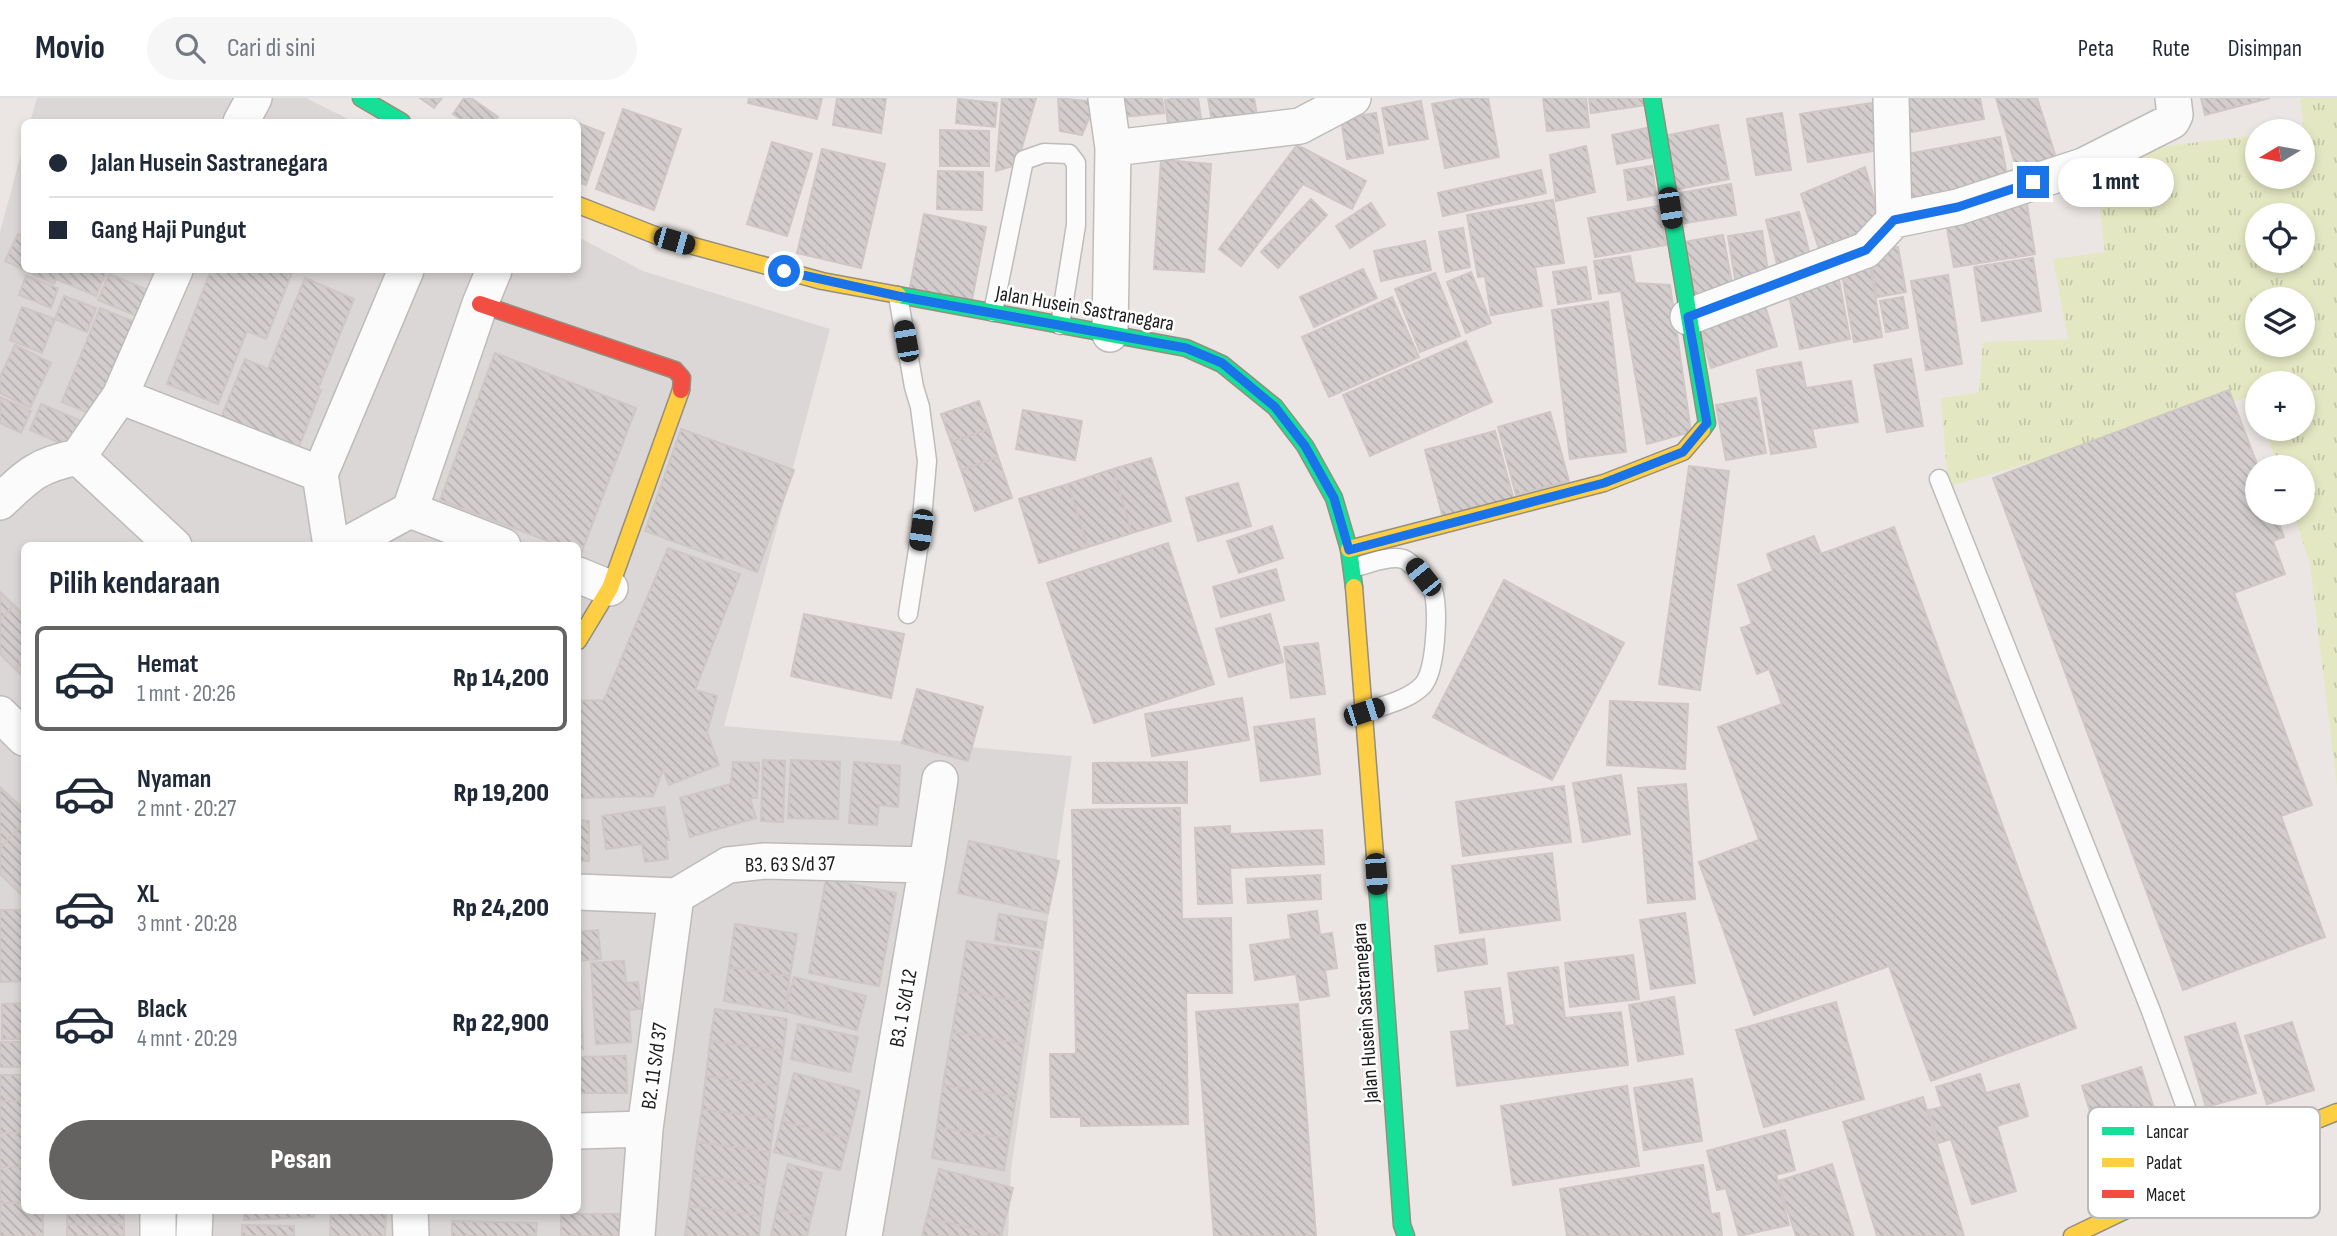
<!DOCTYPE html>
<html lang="id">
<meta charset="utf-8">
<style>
:root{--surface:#fff;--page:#f6f6f7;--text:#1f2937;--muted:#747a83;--line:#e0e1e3;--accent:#646362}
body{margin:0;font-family:"Sofia Sans Condensed",sans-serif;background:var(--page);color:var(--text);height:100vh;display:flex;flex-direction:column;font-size:26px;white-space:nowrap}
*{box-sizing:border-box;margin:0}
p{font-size:23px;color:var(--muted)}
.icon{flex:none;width:38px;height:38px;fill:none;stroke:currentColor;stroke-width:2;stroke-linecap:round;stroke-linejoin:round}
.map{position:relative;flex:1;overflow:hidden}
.details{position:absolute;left:21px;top:444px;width:560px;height:672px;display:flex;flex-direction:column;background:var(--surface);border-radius:10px;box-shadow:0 4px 10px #0003}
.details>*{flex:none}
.hud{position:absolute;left:21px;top:21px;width:560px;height:154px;border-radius:10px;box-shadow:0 4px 10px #0003;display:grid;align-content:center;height:154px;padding:0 28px;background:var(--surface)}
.needle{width:46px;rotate:260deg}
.buttons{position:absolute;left:2245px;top:21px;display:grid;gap:14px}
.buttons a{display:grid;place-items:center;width:70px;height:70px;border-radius:50%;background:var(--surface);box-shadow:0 4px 10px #0003;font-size:35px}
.end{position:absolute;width:32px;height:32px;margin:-16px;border:9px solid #1a73e8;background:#fff;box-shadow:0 0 0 4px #fff}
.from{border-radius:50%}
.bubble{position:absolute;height:49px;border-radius:24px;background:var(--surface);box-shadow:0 4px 10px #0003;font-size:23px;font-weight:800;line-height:49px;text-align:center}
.car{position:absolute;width:21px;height:42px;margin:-21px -10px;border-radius:9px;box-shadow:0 0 5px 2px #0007;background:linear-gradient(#222 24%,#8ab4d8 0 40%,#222 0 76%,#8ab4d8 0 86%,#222 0)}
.hud b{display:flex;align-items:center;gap:24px;height:66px;font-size:26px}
.hud b+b{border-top:2px solid var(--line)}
.hud i{width:18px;height:18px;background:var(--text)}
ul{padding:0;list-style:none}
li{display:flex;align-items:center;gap:21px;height:105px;margin:0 14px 10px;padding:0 14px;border:4px solid transparent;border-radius:10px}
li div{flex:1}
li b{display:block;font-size:26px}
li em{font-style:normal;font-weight:800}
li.current{border-color:var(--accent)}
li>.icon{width:63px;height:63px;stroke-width:1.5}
h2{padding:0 28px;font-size:32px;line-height:84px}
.cta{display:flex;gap:14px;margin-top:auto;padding:14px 28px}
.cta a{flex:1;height:80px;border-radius:42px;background:var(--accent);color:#fff;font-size:28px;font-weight:800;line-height:80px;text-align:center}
header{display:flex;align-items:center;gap:42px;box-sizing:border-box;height:98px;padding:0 35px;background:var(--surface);border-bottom:2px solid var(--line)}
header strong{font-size:33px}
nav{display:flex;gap:38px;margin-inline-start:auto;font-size:24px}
.search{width:490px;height:63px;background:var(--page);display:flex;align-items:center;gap:18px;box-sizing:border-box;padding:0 24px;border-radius:38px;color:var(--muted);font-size:26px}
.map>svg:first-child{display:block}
.residential{fill:#dad7d6;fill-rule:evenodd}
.grass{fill:url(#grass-tufts);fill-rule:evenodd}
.building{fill:url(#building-back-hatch);stroke:#cec7c6;stroke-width:2}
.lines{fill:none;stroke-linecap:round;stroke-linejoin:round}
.lane-casing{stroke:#bebcbb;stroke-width:21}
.street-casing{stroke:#bebcbb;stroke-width:38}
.fast-casing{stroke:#958d7d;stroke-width:19}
.slow-casing{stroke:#958d7d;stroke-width:19}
.jam-casing{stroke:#958d7d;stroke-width:19}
.lane{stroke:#fcfbfb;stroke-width:18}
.street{stroke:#fcfbfb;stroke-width:35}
.fast{stroke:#16e098;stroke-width:16}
.slow{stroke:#ffcf43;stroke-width:16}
.jam{stroke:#f24e42;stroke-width:16}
.route{stroke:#1a73e8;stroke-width:9}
.labels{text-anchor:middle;stroke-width:5;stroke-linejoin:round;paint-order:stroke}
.street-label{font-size:21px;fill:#1c1c1c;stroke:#fff}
.key{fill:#fff;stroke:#bbb;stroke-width:2}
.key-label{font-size:19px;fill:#1c1c1c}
</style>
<header>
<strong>Movio</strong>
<div class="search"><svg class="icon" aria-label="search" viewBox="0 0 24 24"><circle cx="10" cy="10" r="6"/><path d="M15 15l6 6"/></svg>Cari di sini</div>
<nav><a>Peta</a><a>Rute</a><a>Disimpan</a></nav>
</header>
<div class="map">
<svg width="2337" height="1138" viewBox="0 0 2337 1138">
<defs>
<pattern id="grass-tufts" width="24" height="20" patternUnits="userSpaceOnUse" patternTransform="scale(1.75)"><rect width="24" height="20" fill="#e4e8c2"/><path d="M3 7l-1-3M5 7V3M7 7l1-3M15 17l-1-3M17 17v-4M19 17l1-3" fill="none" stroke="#c3c6a6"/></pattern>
<pattern id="building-back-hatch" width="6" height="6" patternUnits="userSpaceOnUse" patternTransform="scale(1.75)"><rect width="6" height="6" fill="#d3cecd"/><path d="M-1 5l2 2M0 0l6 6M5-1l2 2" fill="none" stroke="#b5b0af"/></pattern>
</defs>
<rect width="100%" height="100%" fill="#ebe6e4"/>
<path class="residential" d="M37,0H306L354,24H30Z
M24,45V172H578V139L643,173L830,231L724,628L1072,658L1011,1071L1008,1138H0V134ZM24,448H578V1113H24Z"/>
<path class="grass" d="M2300,0H2337V690L2310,466L2293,415H2303V369H2278L2265,331H2303V285H2258L2257,309L2253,298L1948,389L1941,300L1979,294L1983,244L2068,241L2053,161L2105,154L2093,57L2257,37L2258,79H2303V33H2288L2304,31ZM2258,117H2303V163H2258ZM2258,201H2303V247H2258Z"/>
<path class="building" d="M420,0H442L434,10Z
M464,0H471L498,19L494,24H465L453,16Z
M749,0H822L817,21L748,5Z
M837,0H886L881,35L833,27Z
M1002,0H1036L1017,67L996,73Z
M1058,0L1096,4L1082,37L1060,33Z
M1110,0H1162L1164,15L1112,20Z
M1177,0H1198L1201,21L1168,26L1165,2Z
M1208,0H1254L1258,23L1213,30Z
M1466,0H1488L1499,59L1445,70L1432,6Z
M1543,0H1586L1589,29L1547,33Z
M1589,0H1646L1647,7L1591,15Z
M1900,0H1980L1984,21L1906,35Z
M1996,0H2037L2059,69L2019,80Z
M2201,0H2270L2205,17Z
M958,1L997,5L995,29L956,25Z
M1421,3L1428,41L1389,47L1382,10Z
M1872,5L1879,52L1808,64L1800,16Z
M623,11L681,31L654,112L596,91Z
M1376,15L1383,55L1347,61L1341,21Z
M1782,15L1791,72L1756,77L1747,21Z
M578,25L604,35L586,87L578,84Z
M1718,27L1729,81L1674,92L1664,38Z
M1647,30L1653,59L1617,66L1612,37Z
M940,32L989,33V68H940Z
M2000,39L2008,83L1905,102L1896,58Z
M772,44L812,56L787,138L747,126Z
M1297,47L1366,83L1352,111L1303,86L1241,168L1219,151Z
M1586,48L1595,94L1556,103L1550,57Z
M822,51L885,66L861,170L797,155Z
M1161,62L1211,66L1204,174L1154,171Z
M1652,68L1656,97L1628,102L1624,72Z
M1865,69L1881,125L1819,151L1801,96Z
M1541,72L1546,95L1443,118L1438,95Z
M938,73L983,74L982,112L937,111Z
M1731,86L1736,117L1679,126L1674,96Z
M2026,100L2035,156L1954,169L1944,114Z
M1311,101L1327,117L1278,170L1261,154Z
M1553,102L1564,165L1535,169L1542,208L1491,217L1485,178L1478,179L1467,117Z
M1371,105L1385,127L1350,150L1336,128Z
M1659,108L1666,147L1595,159L1588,120Z
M1799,114L1811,161L1778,170L1766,122Z
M924,116L986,129L971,207L909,194Z
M1463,130L1470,169L1446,174L1439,134Z
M1762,133L1769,180L1736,186L1728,138Z
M18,136L24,139V172H107L96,198L56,181L54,186L5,163Z
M1723,137L1733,191L1695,199L1684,144Z
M1425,143L1431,172L1381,183L1374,153Z
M1898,149L1906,194L1877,199L1869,154Z
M1630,158L1635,185L1670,187L1691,334L1647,346L1621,193L1599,196L1594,163Z
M1869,160L1882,239L1854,244L1840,165Z
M2033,160L2041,213L1982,223L1974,169Z
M1586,169L1591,201L1558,206L1553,174Z
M1363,171L1377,200L1314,229L1300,199Z
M211,172H293L266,241L247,233L218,306L167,286Z
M1471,174L1491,225L1466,235L1447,184Z
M1435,175L1460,238L1420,254L1395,191Z
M109,176L156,195L146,222L98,202Z
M1948,177L1962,266L1926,272L1911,183Z
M26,178L58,190L51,210L19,197Z
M305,180L354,201L318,291L321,292L295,359L218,327L245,261L268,271Z
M1839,182L1850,241L1800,251L1788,192Z
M1762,197L1777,248L1711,270L1697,222Z
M64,198L96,210L87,234L55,221Z
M1392,199L1419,259L1329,299L1302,239Z
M1903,199L1908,230L1886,234L1880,203Z
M1608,204L1626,354L1570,361L1552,212Z
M22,209L55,221L42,255L10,242Z
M100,210L137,225L98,319L62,304Z
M1466,243L1492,304L1370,358L1343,297Z
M15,247L51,265L30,310L0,295V279Z
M495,255L636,310L581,456L578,454V448H561L440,402Z
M1911,261L1923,328L1887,334L1874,267Z
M1801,264L1806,290L1851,283L1858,324L1812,331L1816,349L1771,356L1757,272Z
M2229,292L2258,369V415H2275L2284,439L2273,443L2285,476L2234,495L2312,707L2281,718L2325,839L2183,892L1993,380Z
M0,299L31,313L21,335L0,325Z
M1756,300L1766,355L1726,362L1716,307Z
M979,303L989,331L951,344L941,316Z
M41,306L88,326L77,352L30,332Z
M1023,312L1082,323L1075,362L1016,351Z
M1550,314L1569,383L1516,397L1498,329Z
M681,331L794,372L757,474L645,433Z
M989,331L998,359L961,372L951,344Z
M1495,333L1514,402L1443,420L1425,352Z
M998,359L1012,400L975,413L961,372Z
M1151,360L1171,423L1132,435L1113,371Z
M1689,368L1729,373L1700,592L1659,586Z
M1113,371L1132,435L1088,449L1068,386Z
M1238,385L1251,428L1198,443L1186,400Z
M1068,386L1088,449L1039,465L1019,401Z
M1272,428L1283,460L1239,475L1227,443Z
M1894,429L2076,930L1931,983L1889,868L1754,917L1699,764L1759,742L1718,629L1782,606L1769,571L1757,576L1741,530L1752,526L1738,487L1773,473L1767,456L1814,438L1821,456Z
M1168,445L1214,586L1094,625L1047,485Z
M668,450L740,476L695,592L717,598L707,634L719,667L669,687L663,672L653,698L578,700V603L604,602Z
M1276,471L1284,502L1221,519L1213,489Z
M1504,482L1624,545L1552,682L1433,619Z
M0,494L14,507L0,522Z
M14,507L24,517V561L15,571L0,556V522Z
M804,516L904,536L891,600L791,578Z
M1270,516L1283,564L1229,579L1216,531Z
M1318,545L1325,596L1291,600L1284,549Z
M24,561V579L15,571Z
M917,591L983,609L968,663L902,645Z
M1242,600L1249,642L1152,658L1145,616Z
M1610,603L1688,606L1685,671L1607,667Z
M1314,621L1320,676L1261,683L1254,629Z
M763,662L785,663L783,724L761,723Z
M791,662L840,664L838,721L788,720Z
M733,664L759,665L757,700H750L756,720L690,739L680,700L731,686Z
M854,664L900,668L898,709L879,707L877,727L849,725Z
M1187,664V705H1093V665Z
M1621,677L1630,736L1583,744L1573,685Z
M1686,686L1695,801L1648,805L1638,690Z
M1564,688L1571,744L1463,758L1456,704Z
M0,689L24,712V724L0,750Z
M664,709L669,742H666L668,761L645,764L642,746L606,751L602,718Z
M1180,710L1182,821L1231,820L1232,895H1186L1188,1026L1081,1028V1019H1051L1050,956H1076L1072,712Z
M578,722L589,723V763H578Z
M24,724V793L21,796L0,776V750Z
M1230,728V736L1322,732L1324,766L1230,770L1232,805L1198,806L1195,730Z
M969,743L1059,763L1048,815L958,795Z
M1552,755L1560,822L1460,835L1452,768Z
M1320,777L1321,801L1248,805L1246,781Z
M826,781L896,795L879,888L809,875Z
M0,812H24V883L0,884Z
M1317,813L1320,837L1332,835L1337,870L1325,872L1329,898L1300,902L1296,876L1255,882L1250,847L1291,841L1288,817Z
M1685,815L1695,885L1651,891L1640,822Z
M999,816L1046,824L1042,850L995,842Z
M735,826L797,836L790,878L729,869Z
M598,832L601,861L578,863V834Z
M1484,841L1487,866L1438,873L1435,848Z
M967,843L1039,854L1031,905L959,893Z
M1633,857L1639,901L1570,909L1565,865Z
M624,863L626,885L638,884L641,911L629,912L631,944L596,946L591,865Z
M729,869L790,878L785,913L724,903Z
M1558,869L1565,920L1621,914L1628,967L1457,988L1451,934L1470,932L1465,894L1500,890L1505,928L1515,927L1508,875Z
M578,876H580L583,951L578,952Z
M794,879L866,898L857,932L785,913Z
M959,893L1031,905L1024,946L952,934Z
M1674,899L1683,956L1638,963L1629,907Z
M1836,904L1864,1001L1764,1029L1736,932Z
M24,905V941H2V906Z
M1298,906L1316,1138H1214L1196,914Z
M715,911L787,921L783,953L710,943Z
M2292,924L2314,992L2267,1006L2245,938Z
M2235,925L2256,995L2206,1009L2185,939Z
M798,926L858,939L850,974L791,961Z
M952,934L1024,946L1016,999L943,987Z
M710,943L783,953L778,988L706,978Z
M0,944H23L24,969H0Z
M626,958L627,995H578V959Z
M2141,969L2170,1062L2111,1080L2082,988Z
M794,975L860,993L848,1041L782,1023Z
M1980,976L1986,995L2019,986L2028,1018L1997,1028L2016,1093L1972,1106L1951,1041L1939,1045L1929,1012L1942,1009L1936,989Z
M0,977H24V1003H0Z
M706,978L778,988L774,1021L702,1011Z
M1692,981L1702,1043L1644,1052L1634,990Z
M943,987L1016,999L1009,1041L937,1029Z
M1627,988L1639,1068L1513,1087L1501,1008Z
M1923,999L1964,1138H1877L1843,1024Z
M0,1003H24V1035H0Z
M702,1011L774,1021L770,1054L697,1044Z
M782,1023L848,1041L840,1072L774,1054Z
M937,1029L1009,1041L1004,1072L932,1060Z
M1785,1032L1795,1072L1776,1077L1789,1127L1739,1138L1726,1090L1717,1092L1707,1053Z
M0,1035H24V1069H0Z
M697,1044L770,1054L765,1087L693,1077Z
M788,1066L822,1075L811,1120L777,1111Z
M1832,1066L1854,1138H1796L1778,1083Z
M1703,1067L1711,1116L1719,1115L1722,1138H1567L1560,1091Z
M0,1069H24V1105H0Z
M939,1071L1013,1090L1001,1138L927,1119Z
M693,1077L765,1087L761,1118L689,1108Z
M0,1105H24V1113H43V1138H0Z
M689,1108L761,1118L759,1138H685Z
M777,1111L811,1120L807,1138H771Z
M67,1113H124V1127L67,1126Z
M244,1113H314V1119L244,1122Z
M331,1113H386L385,1138H330Z
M561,1116H621V1138H561Z
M927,1119L1001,1138H922Z
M452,1123L537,1125L536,1138H452Z
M67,1126L124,1127V1138H67Z
M242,1127L294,1128V1138H242Z"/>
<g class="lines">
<defs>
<path id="lane" d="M898,198L914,289L920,309L927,363L921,432L908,516
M993,214L1024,62L1044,55L1069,56L1076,65V127L1060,227
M1939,381L2151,913L2209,1073
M1355,469C1369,466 1389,457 1403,461C1411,463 1433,488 1434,496C1438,515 1436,572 1423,587C1409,602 1384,607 1365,614"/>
<path id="street" d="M1106,0L1113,50L1110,236
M241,24L254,0
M1113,50L1300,28L1353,0
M1894,122L1958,109L2083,68L2172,23L2175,17L2173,0
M1688,219L1866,152L1894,122L1891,0
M120,298L320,376
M0,404C29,376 38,367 78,359
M410,412L503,448
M174,448L78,359L120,298L175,172
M331,448L320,376L406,172
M344,448L410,412L480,206L494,172
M578,477L610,490
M0,616L24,640
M578,794L676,798L728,767L765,763L927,767
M578,1033L645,1031
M410,1113L411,1138
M158,1138V1113
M194,1138L195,1113
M637,1138L645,1031L676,798
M864,1138L927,767L940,681"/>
<path id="fast" d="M361,0L402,24
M1652,0L1707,325L1702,332
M898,197L1186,250L1222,266L1275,309L1305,348L1334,400L1349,451L1354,489
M1375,758L1402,1127L1406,1138"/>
<path id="slow" d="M578,107L660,139L822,183L898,197
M1349,451L1604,385L1683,354L1702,332
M1354,489L1375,758
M578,543L610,490L681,292
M2072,1138L2302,1028L2337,1014"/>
<path id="jam" d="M480,206L675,272L682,280L681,292"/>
</defs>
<use href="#lane" class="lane-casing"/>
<use href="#street" class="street-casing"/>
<use href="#fast" class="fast-casing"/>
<use href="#slow" class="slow-casing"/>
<use href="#jam" class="jam-casing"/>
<use href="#lane" class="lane"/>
<use href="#street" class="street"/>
<use href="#fast" class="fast"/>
<use href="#slow" class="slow"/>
<use href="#jam" class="jam"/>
</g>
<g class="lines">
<path class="route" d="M784,173L898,198L1186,250L1222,265L1275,309L1305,348L1334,400L1349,452L1604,385L1683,354L1707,325L1688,219L1866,152L1894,122L1958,109L2033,84"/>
</g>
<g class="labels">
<g class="street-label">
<text transform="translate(1085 210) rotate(10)" y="7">Jalan Husein Sastranegara</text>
<text transform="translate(790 766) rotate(-1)" y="7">B3. 63 S/d 37</text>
<text transform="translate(903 910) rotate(-80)" y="7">B3. 1 S/d 12</text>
<text transform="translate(1365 915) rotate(-94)" y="7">Jalan Husein Sastranegara</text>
<text transform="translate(654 968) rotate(-82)" y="7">B2. 11 S/d 37</text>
</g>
</g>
<rect x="2088" y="1009" width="232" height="111" rx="10" class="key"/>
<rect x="2102" y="1029" width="32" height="8" fill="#16e098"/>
<rect x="2102" y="1060" width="32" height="9" fill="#ffcf43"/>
<rect x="2102" y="1092" width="32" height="8" fill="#f24e42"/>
<g class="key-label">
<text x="2146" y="1040">Lancar</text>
<text x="2146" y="1071">Padat</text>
<text x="2146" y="1103">Macet</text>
</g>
</svg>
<div class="buttons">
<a><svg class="needle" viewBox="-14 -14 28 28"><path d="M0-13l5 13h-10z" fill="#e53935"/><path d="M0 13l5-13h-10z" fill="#747a83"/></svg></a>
<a><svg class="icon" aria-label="locate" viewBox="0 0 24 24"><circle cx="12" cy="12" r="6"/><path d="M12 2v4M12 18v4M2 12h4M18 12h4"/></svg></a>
<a><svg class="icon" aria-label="layers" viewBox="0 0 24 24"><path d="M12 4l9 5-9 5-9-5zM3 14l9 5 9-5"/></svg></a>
<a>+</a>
<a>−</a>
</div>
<i class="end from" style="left:784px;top:173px"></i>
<i class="end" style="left:2033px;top:84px"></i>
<div class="bubble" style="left:2058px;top:60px;width:116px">1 mnt</div>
<i class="car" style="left:1670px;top:110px;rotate:171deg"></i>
<i class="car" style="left:674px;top:143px;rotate:106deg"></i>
<i class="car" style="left:906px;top:243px;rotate:350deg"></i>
<i class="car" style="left:921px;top:432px;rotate:188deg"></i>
<i class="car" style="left:1423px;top:479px;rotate:321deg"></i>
<i class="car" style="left:1364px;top:614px;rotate:72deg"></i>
<i class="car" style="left:1376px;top:776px;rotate:176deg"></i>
<div class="hud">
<b><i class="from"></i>Jalan Husein Sastranegara</b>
<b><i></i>Gang Haji Pungut</b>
</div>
<section class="details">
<h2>Pilih kendaraan</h2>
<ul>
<li class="current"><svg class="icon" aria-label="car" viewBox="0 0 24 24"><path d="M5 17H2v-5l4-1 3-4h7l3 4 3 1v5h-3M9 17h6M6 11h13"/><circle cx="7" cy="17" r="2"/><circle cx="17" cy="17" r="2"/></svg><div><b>Hemat</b><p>1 mnt · 20:26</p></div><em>Rp 14,200</em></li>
<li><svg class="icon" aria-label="car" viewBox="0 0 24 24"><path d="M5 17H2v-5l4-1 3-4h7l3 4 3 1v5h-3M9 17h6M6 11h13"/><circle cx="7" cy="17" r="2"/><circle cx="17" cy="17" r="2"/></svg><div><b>Nyaman</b><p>2 mnt · 20:27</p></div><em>Rp 19,200</em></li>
<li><svg class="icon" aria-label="car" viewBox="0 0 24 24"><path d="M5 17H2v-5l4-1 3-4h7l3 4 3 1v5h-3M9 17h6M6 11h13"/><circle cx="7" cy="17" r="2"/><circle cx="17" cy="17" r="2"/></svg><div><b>XL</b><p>3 mnt · 20:28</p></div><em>Rp 24,200</em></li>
<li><svg class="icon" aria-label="car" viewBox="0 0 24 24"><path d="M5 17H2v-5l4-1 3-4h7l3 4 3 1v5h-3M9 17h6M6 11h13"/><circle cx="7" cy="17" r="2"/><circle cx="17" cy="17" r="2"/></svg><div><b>Black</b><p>4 mnt · 20:29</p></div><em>Rp 22,900</em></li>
</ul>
<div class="cta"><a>Pesan</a></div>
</section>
</div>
